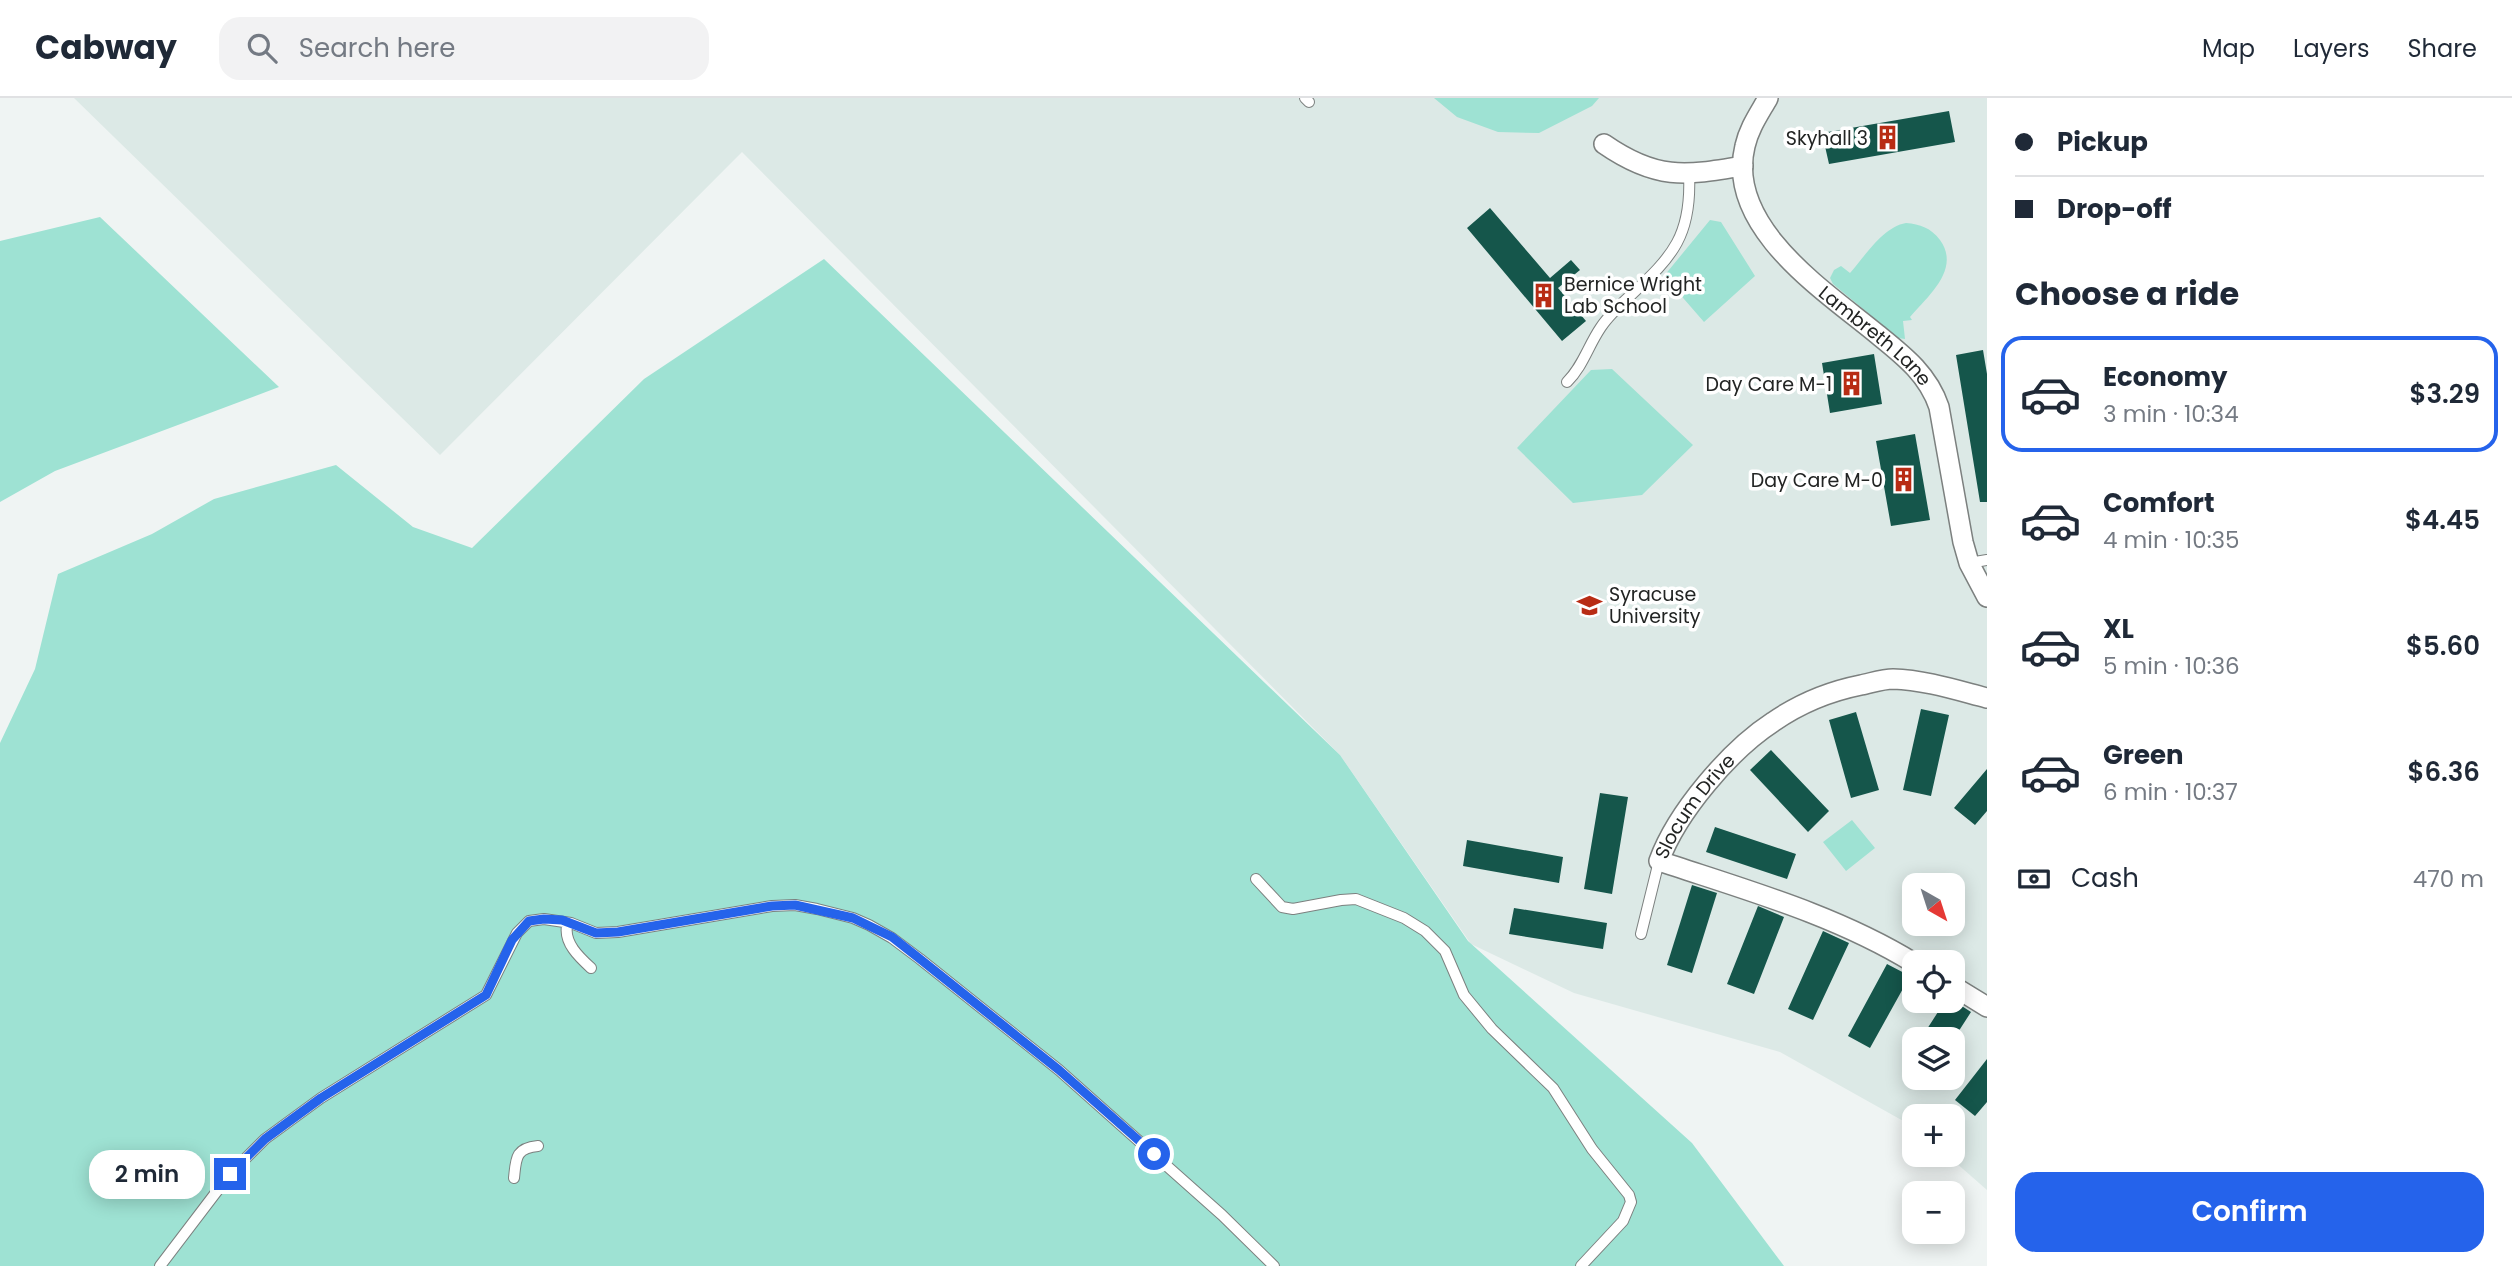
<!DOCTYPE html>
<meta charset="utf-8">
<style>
:root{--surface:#fff;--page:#f2f2f3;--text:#1f2937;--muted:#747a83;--line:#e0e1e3;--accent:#2563eb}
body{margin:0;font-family:Poppins,sans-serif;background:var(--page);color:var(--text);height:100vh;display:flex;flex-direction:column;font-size:26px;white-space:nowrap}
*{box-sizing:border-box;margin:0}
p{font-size:23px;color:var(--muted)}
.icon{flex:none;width:38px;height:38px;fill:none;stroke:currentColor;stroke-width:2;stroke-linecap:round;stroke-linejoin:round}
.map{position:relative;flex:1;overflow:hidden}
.drawer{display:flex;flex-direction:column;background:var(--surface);width:525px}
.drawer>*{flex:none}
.hud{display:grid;align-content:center;height:154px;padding:0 28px;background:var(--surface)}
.needle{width:46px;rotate:141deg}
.controls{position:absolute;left:1902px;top:775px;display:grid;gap:14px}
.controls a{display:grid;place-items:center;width:63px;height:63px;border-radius:14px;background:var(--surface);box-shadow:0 4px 18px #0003;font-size:35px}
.end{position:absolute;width:32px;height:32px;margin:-16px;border:9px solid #2563eb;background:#fff;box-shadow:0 0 0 4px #fff}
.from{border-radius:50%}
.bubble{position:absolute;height:49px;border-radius:21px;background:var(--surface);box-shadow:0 4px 18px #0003;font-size:23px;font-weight:600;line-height:49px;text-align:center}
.hud b{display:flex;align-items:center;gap:24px;height:66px;font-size:26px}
.hud b+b{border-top:2px solid var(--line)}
.hud i{width:18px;height:18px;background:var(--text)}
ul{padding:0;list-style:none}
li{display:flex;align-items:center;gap:21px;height:116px;margin:0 14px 10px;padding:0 14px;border:4px solid transparent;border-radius:21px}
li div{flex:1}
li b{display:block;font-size:26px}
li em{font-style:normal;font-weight:600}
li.active{border-color:var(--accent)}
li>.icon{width:63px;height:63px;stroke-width:1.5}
h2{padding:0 28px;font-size:32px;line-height:84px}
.pay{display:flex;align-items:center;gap:18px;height:77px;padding:0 28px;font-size:26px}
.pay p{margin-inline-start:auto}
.action{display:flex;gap:14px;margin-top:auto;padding:14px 28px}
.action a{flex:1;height:80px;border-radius:21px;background:var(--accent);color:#fff;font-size:28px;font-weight:600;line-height:80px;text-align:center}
header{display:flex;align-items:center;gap:42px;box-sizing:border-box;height:98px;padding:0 35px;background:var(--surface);border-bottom:2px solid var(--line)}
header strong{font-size:33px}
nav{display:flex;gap:38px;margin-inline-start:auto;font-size:24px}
.search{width:490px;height:63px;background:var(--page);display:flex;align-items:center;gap:18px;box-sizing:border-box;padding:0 24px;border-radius:21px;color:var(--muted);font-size:26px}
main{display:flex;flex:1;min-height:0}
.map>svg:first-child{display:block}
.built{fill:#dce9e6;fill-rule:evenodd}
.green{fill:#9ee2d3}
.building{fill:#15564b}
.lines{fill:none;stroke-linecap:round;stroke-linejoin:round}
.lane-casing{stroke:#7c807f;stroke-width:12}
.street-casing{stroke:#7c807f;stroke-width:22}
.lane{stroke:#fff;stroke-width:10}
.street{stroke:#fff;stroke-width:19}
.route{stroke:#2563eb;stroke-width:9}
.labels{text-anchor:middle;stroke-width:7;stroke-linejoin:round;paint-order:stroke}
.poi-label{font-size:19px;fill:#222423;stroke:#fff;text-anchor:end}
.street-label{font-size:19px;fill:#222423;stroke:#fff}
</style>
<header>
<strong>Cabway</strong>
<div class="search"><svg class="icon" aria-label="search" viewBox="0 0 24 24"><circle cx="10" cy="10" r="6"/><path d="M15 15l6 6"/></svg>Search here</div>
<nav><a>Map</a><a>Layers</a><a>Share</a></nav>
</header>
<main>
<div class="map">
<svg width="1987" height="1168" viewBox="0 0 1987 1168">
<rect width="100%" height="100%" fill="#eff4f3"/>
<path class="built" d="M74,0H1987V1092L1947,1057H1953V1018H1914V1029L1780,954L1574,895L1471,846L1340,657L742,54L440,357ZM1914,788H1953V826H1914ZM1914,864H1953V903H1914ZM1914,942H1953V980H1914Z"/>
<path class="green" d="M1434,0H1599L1592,8L1539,35L1498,34L1457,19Z
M100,119L279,289L55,373L0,404V143Z
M1710,122L1721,124L1755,178L1704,224L1664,178Z
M1906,125C1920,126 1931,130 1940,142C1961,171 1928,198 1910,219L1912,222L1903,223L1905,241L1898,240L1833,186L1830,180L1834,172L1841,168L1850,175C1865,158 1883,129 1906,125Z
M824,161L1340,657L1468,843L1692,1045L1784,1168H0V645L35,571L58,476L152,436L214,401L336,367L413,429L472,450L644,281Z
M1612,271L1693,347L1642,397L1573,405L1517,350L1591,272Z
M1852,722L1875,750L1846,773L1823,744Z"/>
<path class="building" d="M1949,13L1955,44L1829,66L1822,35Z
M1490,110L1550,180L1571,162L1580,172L1558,190L1586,223L1562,243L1467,130Z
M1983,252L1987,276V404H1980L1956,257Z
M1874,256L1882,306L1830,315L1822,265Z
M1915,336L1930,422L1891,428L1876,343Z
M1921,611L1949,617L1931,698L1903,692Z
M1856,614L1879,692L1851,700L1829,622Z
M1771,652L1829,713L1808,734L1750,672Z
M1987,671V713L1975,727L1954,710Z
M1600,695L1628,699L1612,796L1584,791Z
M1715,729L1796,756L1787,781L1706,754Z
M1467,742L1563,759L1559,785L1463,768Z
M1692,787L1717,795L1692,875L1667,867Z
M1758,808L1784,819L1754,896L1727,886Z
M1514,810L1607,825L1603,851L1509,836Z
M1823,833L1849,845L1813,922L1788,911Z
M1887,866L1910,878L1870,950L1848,938Z
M1945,903H1954L1971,914L1953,942H1920Z
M1987,961V1004L1975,1018L1955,1002Z"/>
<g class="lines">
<defs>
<path id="lane" d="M1305,0L1309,4
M1567,284C1583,268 1588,248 1601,229C1609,217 1620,207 1631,197C1673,158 1692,137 1689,76
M1969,465L1987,462
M1256,781L1282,809L1293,811L1341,802L1356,801L1404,820L1425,833L1445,853L1464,897L1492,931L1553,990L1592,1051L1629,1097L1631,1104L1623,1123L1581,1168
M1641,836L1659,763
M591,870C579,859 564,845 567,828L571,825L596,835L618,834L772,808L795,807L817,811L853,820L869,827L892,840L920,861L1059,972L1222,1117L1274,1168
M514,1080C516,1061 515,1050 538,1048
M160,1168L230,1076L265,1041L321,1000L486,897L517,835L529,823L544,821L571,825"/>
<g id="street">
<path id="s1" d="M1768,0C1759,16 1749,30 1745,48C1725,129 1825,193 1877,236C1903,257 1928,276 1939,309L1963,444L1969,465L1987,499"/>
<path d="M1604,46C1656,82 1684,78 1743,68"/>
<path id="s2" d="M1914,865C1836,817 1746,792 1659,763C1677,714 1730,652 1773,624C1799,606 1831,593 1861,587C1871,585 1883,581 1893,581C1925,582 1956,592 1987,600"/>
<path d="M1953,888L1987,909"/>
</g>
</defs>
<use href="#lane" class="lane-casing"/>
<use href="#street" class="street-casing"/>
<use href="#lane" class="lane"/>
<use href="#street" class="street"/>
</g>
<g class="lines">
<path class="route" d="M230,1076L265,1041L321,1000L486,897L512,842L529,823L544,821L562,822L596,835L618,834L772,808L795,807L853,820L892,839L920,861L1059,972L1154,1056"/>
</g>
<defs>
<symbol id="building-bare" viewBox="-9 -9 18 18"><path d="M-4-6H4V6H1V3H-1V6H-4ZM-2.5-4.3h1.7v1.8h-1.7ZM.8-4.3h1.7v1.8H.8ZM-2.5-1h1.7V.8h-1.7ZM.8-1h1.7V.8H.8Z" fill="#b82c14" stroke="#fff" stroke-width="2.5" paint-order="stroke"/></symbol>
<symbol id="university-bare" viewBox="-9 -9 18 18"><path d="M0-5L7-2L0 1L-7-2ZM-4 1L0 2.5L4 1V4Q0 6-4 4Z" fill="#b82c14" stroke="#fff" stroke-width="2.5" paint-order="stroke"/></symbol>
</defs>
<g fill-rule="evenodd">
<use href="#building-bare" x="1870" y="22" width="35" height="35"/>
<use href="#building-bare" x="1526" y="180" width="35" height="35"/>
<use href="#building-bare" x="1834" y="268" width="35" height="35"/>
<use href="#building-bare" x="1886" y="364" width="35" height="35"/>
<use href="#university-bare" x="1572" y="490" width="35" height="35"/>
</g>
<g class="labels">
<g class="poi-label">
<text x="1868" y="47">Skyhall 3</text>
<text x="1564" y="193" text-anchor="start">Bernice Wright<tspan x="1564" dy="22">Lab School</tspan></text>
<text x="1832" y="293">Day Care M-1</text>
<text x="1883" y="389">Day Care M-0</text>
<text x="1609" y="503" text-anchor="start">Syracuse<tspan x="1609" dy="22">University</tspan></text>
</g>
<g class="street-label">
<text dy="7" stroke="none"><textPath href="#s1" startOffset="296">Lambreth Lane</textPath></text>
<text dy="7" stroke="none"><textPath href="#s2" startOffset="341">Slocum Drive</textPath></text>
</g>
</g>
</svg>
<div class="controls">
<a><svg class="needle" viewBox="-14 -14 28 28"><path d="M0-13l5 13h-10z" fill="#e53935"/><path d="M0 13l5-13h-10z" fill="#747a83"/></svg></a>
<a><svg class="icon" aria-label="locate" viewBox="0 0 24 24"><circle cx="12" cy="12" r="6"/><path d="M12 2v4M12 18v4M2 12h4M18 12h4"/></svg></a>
<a><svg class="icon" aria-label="layers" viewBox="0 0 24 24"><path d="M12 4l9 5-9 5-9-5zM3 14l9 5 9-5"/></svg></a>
<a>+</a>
<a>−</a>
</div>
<i class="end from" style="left:1154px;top:1056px"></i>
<i class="end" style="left:230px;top:1076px"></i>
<div class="bubble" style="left:89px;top:1052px;width:116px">2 min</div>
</div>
<section class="drawer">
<div class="hud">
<b><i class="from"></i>Pickup</b>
<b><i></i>Drop-off</b>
</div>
<h2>Choose a ride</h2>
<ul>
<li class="active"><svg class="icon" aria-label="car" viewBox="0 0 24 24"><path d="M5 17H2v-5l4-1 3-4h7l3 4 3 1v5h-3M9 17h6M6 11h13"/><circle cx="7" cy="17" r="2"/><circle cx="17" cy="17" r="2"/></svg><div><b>Economy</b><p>3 min · 10:34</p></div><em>$3.29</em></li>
<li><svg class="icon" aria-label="car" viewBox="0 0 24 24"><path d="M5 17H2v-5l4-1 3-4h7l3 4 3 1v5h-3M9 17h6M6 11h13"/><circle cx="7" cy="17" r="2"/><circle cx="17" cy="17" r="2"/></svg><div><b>Comfort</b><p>4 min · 10:35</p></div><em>$4.45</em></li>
<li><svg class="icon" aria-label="car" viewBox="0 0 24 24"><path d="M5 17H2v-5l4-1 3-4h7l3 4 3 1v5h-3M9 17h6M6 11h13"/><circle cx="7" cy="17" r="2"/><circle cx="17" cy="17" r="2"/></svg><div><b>XL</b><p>5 min · 10:36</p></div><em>$5.60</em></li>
<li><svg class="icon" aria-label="car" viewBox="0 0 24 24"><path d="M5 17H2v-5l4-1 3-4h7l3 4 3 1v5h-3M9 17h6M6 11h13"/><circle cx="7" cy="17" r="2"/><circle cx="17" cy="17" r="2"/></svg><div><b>Green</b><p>6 min · 10:37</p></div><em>$6.36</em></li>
</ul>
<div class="pay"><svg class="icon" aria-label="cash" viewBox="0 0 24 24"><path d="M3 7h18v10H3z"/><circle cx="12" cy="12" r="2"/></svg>Cash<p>470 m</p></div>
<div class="action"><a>Confirm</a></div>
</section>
</main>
